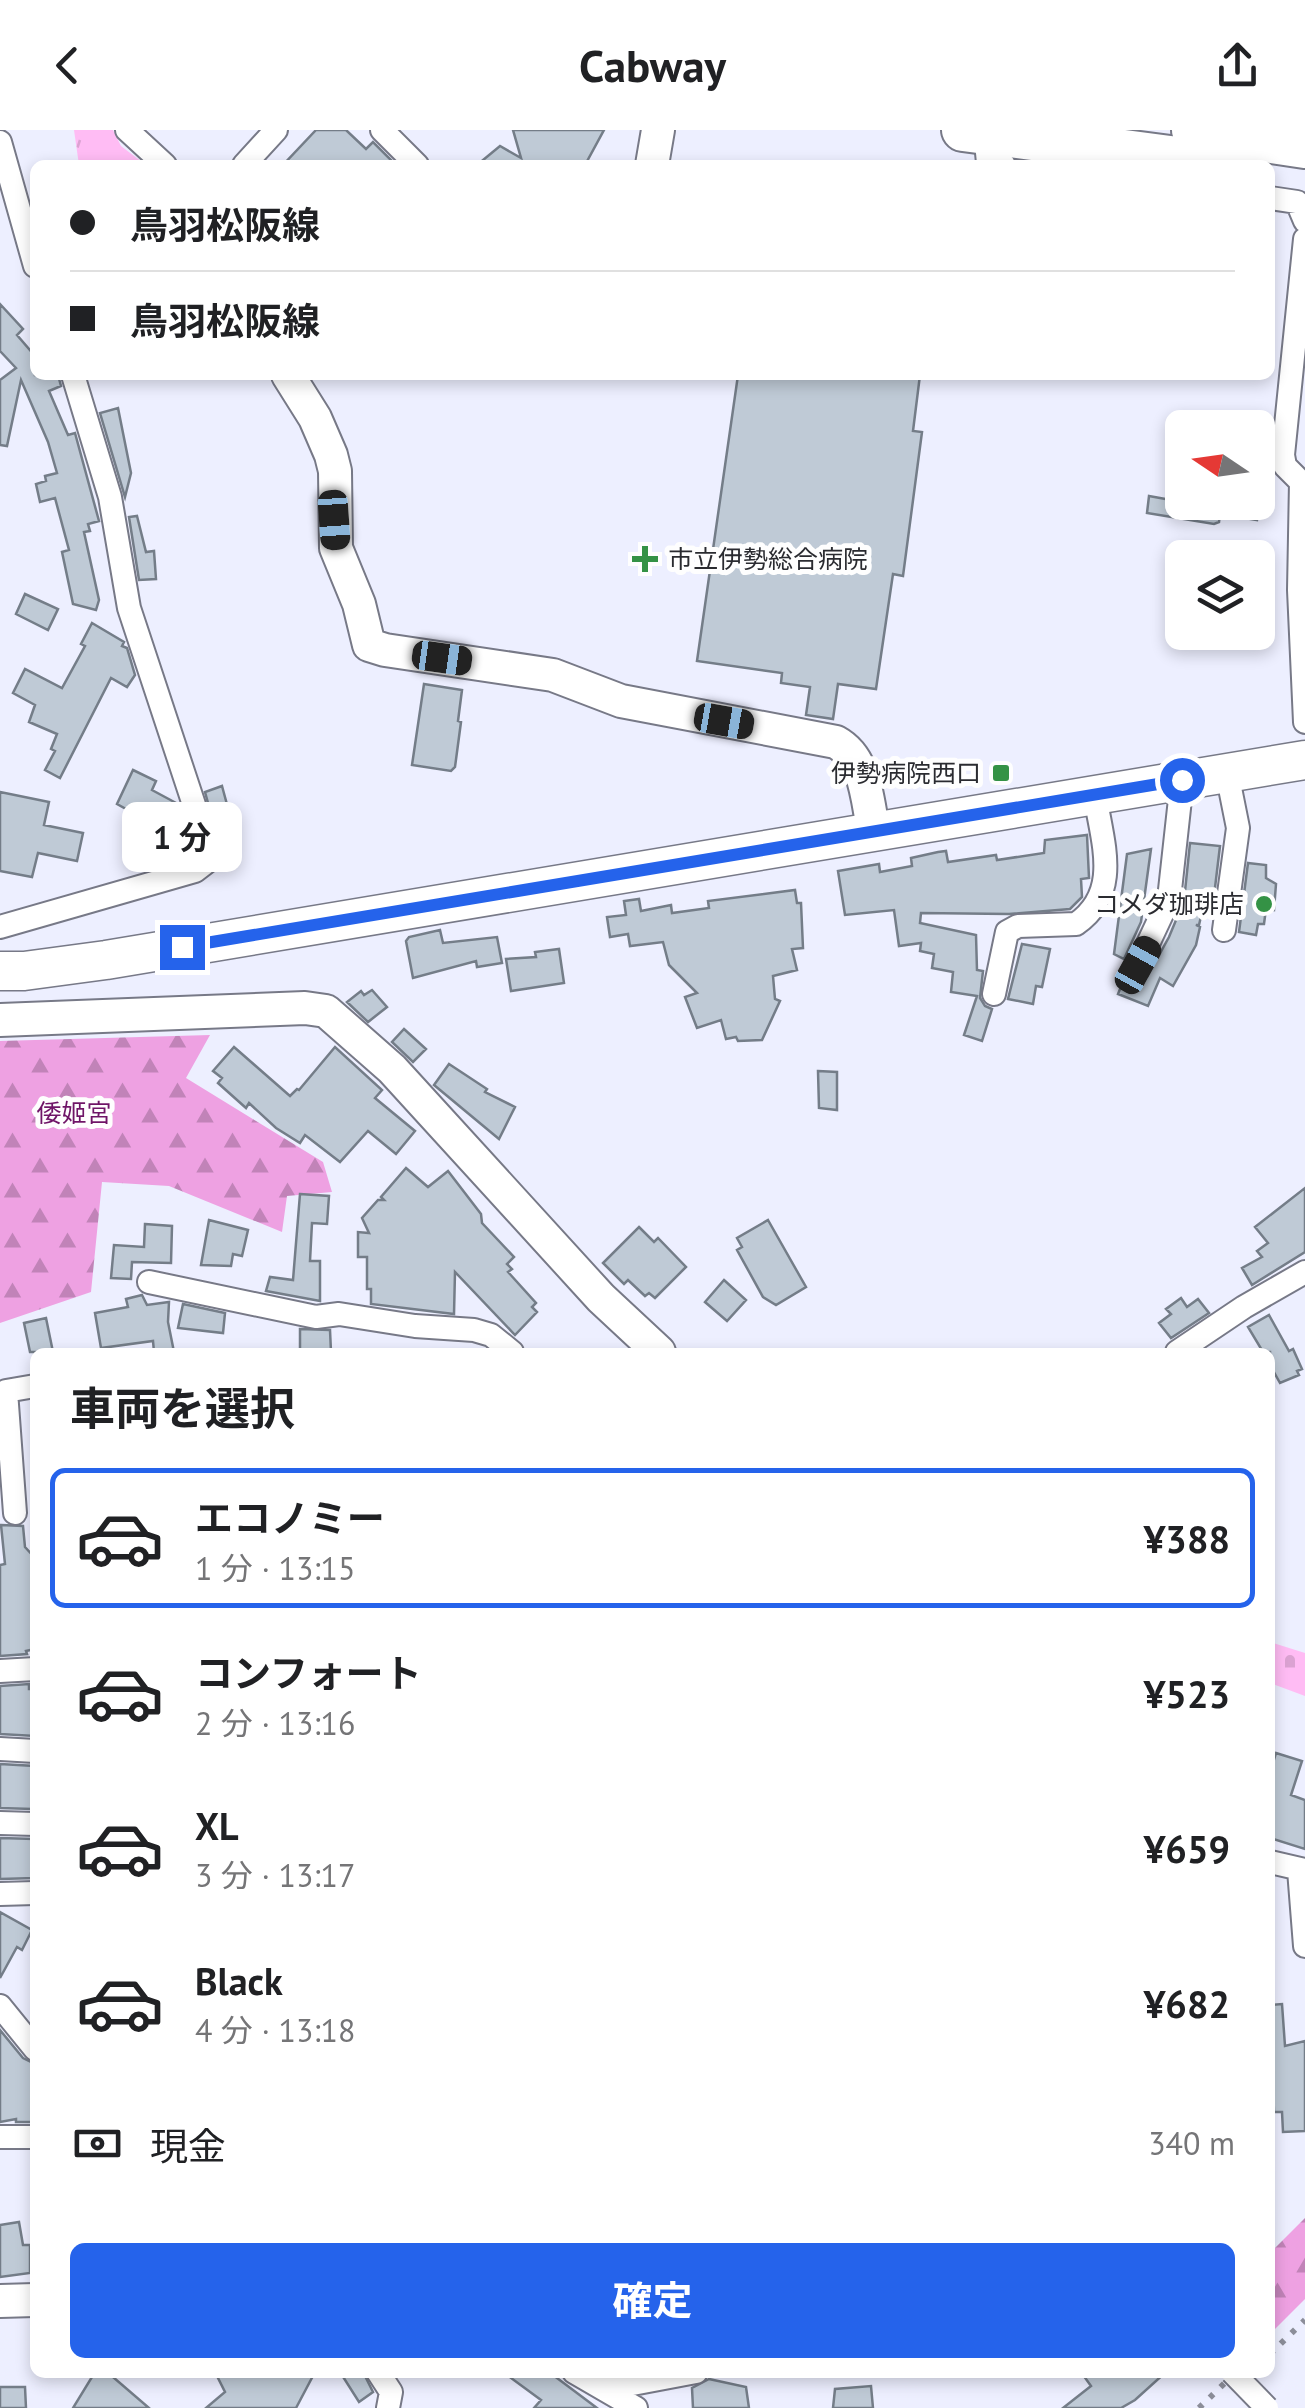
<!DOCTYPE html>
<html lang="ja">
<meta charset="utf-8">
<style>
:root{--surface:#fff;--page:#f2f2f2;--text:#202124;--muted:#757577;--line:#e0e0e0;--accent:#2563eb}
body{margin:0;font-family:"PT Sans","Noto Sans JP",sans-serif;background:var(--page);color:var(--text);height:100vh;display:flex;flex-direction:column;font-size:38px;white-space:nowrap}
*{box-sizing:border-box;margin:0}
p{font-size:32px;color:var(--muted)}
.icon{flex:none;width:55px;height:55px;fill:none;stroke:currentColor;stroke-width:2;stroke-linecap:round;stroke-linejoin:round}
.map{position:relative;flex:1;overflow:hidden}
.drawer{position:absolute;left:30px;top:1218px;width:1245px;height:1030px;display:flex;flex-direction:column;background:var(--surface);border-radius:15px;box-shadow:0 5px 15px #0003}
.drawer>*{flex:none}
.guide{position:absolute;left:30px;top:30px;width:1245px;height:220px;border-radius:15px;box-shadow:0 5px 15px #0003;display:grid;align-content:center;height:220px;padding:0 40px;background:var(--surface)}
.needle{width:65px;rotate:283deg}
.tools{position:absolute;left:1165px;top:280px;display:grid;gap:20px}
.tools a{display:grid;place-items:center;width:110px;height:110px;border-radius:15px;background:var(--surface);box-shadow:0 5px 15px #0003;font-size:50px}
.end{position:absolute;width:45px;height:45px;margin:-22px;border:12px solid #2563eb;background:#fff;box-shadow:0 0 0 5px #fff}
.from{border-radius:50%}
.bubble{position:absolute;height:70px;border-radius:15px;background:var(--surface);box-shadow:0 5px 15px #0003;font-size:32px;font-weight:700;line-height:70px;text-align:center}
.car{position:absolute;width:30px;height:60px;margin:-30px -15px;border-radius:12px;box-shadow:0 0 8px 2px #0007;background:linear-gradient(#222 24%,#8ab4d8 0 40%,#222 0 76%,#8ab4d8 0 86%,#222 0)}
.guide b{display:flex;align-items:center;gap:35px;height:95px;font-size:38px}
.guide b+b{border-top:2px solid var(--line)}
.guide i{width:25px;height:25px;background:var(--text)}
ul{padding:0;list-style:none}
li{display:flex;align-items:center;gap:30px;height:140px;margin:0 20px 15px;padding:0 20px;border:5px solid transparent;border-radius:15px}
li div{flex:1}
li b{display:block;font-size:38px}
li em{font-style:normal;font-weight:700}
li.on{border-color:var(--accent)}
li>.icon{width:90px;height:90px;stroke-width:1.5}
h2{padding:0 40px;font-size:45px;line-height:120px}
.pay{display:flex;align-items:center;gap:25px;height:110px;padding:0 40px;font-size:38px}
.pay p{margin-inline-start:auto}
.action{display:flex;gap:20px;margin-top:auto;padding:20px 40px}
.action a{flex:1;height:115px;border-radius:15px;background:var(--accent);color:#fff;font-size:40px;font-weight:700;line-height:115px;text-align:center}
header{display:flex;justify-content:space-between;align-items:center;height:130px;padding:0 40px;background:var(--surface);font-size:45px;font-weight:700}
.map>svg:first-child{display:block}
.grass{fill:url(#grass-tufts)}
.forest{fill:url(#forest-firs)}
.cemetery{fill:url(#cemetery-stones)}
.building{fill:#bfcad6;stroke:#747d88;stroke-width:2.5}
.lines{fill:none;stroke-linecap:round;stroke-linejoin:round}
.street-casing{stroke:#777987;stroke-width:26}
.secondary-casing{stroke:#777987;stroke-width:36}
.primary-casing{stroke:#777987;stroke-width:41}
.highway-casing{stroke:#777987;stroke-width:46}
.street{stroke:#fff;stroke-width:22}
.secondary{stroke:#fff;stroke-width:32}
.primary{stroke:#fff;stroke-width:38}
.highway{stroke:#fff;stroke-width:42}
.rail{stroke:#8c8e99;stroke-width:6;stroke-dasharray:5 10;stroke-linecap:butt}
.street-bridge-casing{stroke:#777987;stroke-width:26;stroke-linecap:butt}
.street-bridge{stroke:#fff;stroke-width:22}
.route{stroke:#2563eb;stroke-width:12}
.poi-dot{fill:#349245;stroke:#fefefe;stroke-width:4}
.labels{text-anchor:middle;stroke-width:10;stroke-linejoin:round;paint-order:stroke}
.poi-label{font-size:25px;fill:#2a2b30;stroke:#fefefe;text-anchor:end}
.park-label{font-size:25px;fill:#6f1567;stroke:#fefefe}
</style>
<header><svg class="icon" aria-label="back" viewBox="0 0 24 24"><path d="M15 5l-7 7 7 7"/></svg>Cabway<svg class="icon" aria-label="share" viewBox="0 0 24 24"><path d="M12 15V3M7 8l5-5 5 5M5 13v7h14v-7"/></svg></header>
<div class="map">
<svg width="1305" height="2278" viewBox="0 0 1305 2278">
<defs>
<pattern id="grass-tufts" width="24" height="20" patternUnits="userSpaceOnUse" patternTransform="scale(2.5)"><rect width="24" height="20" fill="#ffbcf4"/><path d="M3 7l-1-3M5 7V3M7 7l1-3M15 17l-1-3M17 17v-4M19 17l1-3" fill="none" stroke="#dba2d2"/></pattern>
<pattern id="forest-firs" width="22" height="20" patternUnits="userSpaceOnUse" patternTransform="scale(2.5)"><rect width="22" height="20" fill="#eea1e2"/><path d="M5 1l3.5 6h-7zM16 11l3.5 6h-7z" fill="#c183b8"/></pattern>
<pattern id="cemetery-stones" width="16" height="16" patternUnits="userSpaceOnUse" patternTransform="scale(2.5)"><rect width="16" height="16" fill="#ffbcf4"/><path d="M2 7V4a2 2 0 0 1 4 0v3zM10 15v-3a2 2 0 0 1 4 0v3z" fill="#dba2d2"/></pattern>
</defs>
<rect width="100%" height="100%" fill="#edefff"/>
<path class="grass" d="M74,0H113L121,16L146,35H79Z"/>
<path class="forest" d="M210,905L186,948L323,1032L332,1062L287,1066L282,1102L169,1056L102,1052L91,1162L0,1193V911Z
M1305,2088V2169L1270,2204V2123Z"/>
<path class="cemetery" d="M1270,1512L1305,1523V1566L1270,1553Z"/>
<path class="building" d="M316,0H346L366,19L373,12L395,34L283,35Z
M513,0H604L585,35H477L500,16L521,28Z
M0,174L23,199L17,205L35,226V245H58L61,256L49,261L68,305L75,303L99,391L88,394L90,401L84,402L99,470L96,480L73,474L62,422L69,420L55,368L40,372L36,354L46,351L45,346L57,343L48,312L21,250L7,316L0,315V250L16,238L0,221Z
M738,245H920L913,301L922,302L903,446L893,444L876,559L838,554L833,589L806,585L810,557L781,553L782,543L697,531Z
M118,278L131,343L125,367L100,283Z
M1149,366L1182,372H1260L1257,390L1220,384L1219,392L1214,394L1147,383Z
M137,386L146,422L154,421L156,449L139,450L129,387Z
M25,464L58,479L48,500L16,484Z
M92,493L124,512L122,516L127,518L135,545L127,557L111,548L60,648L45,640L55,621L51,619L57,604L29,592L35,575L13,563L25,539L62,558L85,516L81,514Z
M424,554L462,560L458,591L461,592L455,637L451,641L412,635Z
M133,640L156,651L152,660L178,674L189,707L186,712L117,674Z
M222,656L239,719L222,724L205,662Z
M0,662L49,672L44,695L83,703L77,731L38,723L32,747L0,741Z
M1087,705L1089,748L1081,749L1082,767L1070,779L1009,784L921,783L920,793L976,805L977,840L983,841L980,868L985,876L992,879L982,911L964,905L977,866L951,862L953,842L932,838L934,824L920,821L921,813L899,816L894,780L845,785L838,741L879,734L880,742L912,736L911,728L938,722L946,721L948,732L996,725L997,730L1044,723L1045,710Z
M1190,713L1220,716L1214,766L1206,765L1199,795H1196L1200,797L1196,815L1173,856L1160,848L1148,876L1118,864L1126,844L1138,850L1147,847L1169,807L1184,771Z
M1151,719L1141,792L1124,829L1114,824L1127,724Z
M1248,733L1266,735V748L1276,754L1274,780L1266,779L1264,794H1258L1256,805L1239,802Z
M795,760L797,773H801L803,818L792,819L797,840L773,846L775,869L780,871L762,910L738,911L736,907L726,909L721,890L697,898L685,867L697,863L669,835L663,812L630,816L628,804L610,807L607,787L626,785L624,771L639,769L641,781L671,775L672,783L709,778L708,771Z
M440,800L443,813L497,807L502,833L477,837L476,831L413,848L406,811L409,807Z
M1022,814L1050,819L1042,857L1036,856L1033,874L1008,869Z
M559,819L564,853L511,861L506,829L536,827L535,822Z
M372,860L387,877L368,892L347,872L361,861L364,865Z
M404,899L426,919L413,932L392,912Z
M234,917L290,966L297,959L299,960L335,917L382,960L375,968L415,1001L396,1024L368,1001L340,1032L305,1005L300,1013L276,998L249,973L246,978L218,953L222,948L213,941Z
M449,934L487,959L485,962L515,977L499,1009L434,955Z
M818,941L837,942V980L819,978Z
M406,1038L428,1057L448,1041L481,1084L482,1093L514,1127L507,1134L512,1139L508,1142L536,1173L532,1177L537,1182L515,1205L455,1142L454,1184L371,1174V1159H367V1127H358V1102L369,1103L362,1088L378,1070H384L381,1067Z
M1305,1058V1122L1252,1155L1242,1138L1262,1127L1257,1121L1268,1113L1255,1097Z
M300,1064L329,1066L327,1094L312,1093L310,1131H320V1171L266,1161L270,1147L293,1150Z
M209,1090L248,1100L242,1126L233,1124L231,1136L201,1135Z
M768,1090L806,1157L776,1175L763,1167L737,1120L742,1117L737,1108Z
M145,1094L172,1096L171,1133L132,1132L131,1149L111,1148L114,1115L144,1117Z
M639,1097L654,1112L658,1108L686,1137L655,1168L649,1163L645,1166L628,1150L624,1154L603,1133Z
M724,1150L746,1170L727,1191L705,1172Z
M142,1165L147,1175L169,1172L168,1192L174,1222H154L153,1211L101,1218L95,1183L128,1177L126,1169Z
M1181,1168L1187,1177L1198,1169L1209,1183L1171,1208L1159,1193L1171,1184L1166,1179Z
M183,1174L225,1183L223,1203L178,1198Z
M1269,1185L1289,1221L1293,1219L1302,1239L1297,1241L1299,1245L1280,1253L1270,1235V1222H1263L1248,1197Z
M46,1188L53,1222H30L24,1193Z
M300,1199L330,1200L331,1222H300Z
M1,1395L23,1396L25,1417L35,1428V1519L26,1521L27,1524L0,1526V1435L5,1434Z
M29,1554V1559H33L35,1606L0,1604V1556Z
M1276,1623L1302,1631L1291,1665L1305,1670V1719L1270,1708V1643Z
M0,1634L35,1636L32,1679L0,1678Z
M0,1708L35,1709V1748L0,1749Z
M0,1782L32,1800L22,1820L17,1817L0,1848Z
M1282,1874L1285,1916L1305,1911V2001L1283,2002L1282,1982H1274L1270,1875Z
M0,1900L23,1928L35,1934V1992H16V1989L0,1992Z
M19,2092L23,2115H30V2143L0,2147V2095Z
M95,2242H105L113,2247L149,2278H73Z
M215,2242H315L296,2278H206L225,2262Z
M340,2242H363L373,2262L359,2272Z
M503,2242H549L597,2278H534L541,2270Z
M1081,2242H1166L1135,2270L1121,2278H1063L1091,2256Z
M709,2249L746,2257L749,2278H693L692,2258Z
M871,2256L873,2278H833L835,2259Z
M0,2257H25L26,2278H0Z"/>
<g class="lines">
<defs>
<path id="street" d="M127,0L165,35
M382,0L417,35
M985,2L988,33L1004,35
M0,12L35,136
M244,35L276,0
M1270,68L1297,72L1305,91
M1305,109L1283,325L1285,336L1301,352L1299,460L1305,592
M0,797L195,741L208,731L204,705L129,478L110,367L73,245
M1224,800L1238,698L1227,643
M1138,835L1169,769L1182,651
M994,864L1007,802L1018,796L1076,794C1122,762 1102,712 1095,665
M149,1152L316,1187L339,1184L415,1196L474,1200L491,1205L512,1222
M1177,1222L1244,1177L1305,1142
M15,1383L6,1261L35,1256
M0,1541L35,1539
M0,1619L35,1621
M0,1693L35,1694
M1270,1732L1305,1740
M1299,1740L1305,1816
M0,1764L35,1763
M0,1876L35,1919
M0,2007H35
M378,2242L391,2262L388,2278
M574,2242L636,2278
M606,2259L696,2242"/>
<path id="secondary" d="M652,35L658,0
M288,245L315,288L331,325L335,341L336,418L359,474L369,515L385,520L553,545L621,571L836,612C867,629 867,672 874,703
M0,890L305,878L326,881L392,939L601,1168L659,1222
M0,2171L35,2170"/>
<path id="primary" d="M0,841H24L106,830L1305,630"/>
<path id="highway" d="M963,0L1231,35
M1193,0L1305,17"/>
</defs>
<use href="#street" class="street-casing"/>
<use href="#secondary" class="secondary-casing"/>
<use href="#primary" class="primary-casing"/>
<use href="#highway" class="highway-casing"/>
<use href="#street" class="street"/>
<use href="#secondary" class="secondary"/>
<use href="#primary" class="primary"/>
<use href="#highway" class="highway"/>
<path class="rail" d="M1270,2224L1305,2190
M1199,2278L1236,2242"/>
<defs>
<path id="street-bridge" d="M1232,2242L1267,2278"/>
</defs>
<use href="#street-bridge" class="street-bridge-casing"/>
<use href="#street-bridge" class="street-bridge"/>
</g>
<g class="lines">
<path class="route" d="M182,817L1182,650"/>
</g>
<g class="poi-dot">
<path d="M640 414h10v10h10v10h-10v10h-10v-10h-10v-10h10z"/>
<rect x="991" y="633" width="20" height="20" rx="5"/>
<circle cx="1264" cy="774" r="10"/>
</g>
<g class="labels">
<g class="poi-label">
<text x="668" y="438" text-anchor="start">市立伊勢総合病院</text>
<text x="981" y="652">伊勢病院西口</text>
<text x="1244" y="783">コメダ珈琲店</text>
</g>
<g class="park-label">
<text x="74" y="992">倭姬宮</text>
</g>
</g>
</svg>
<div class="tools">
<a><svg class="needle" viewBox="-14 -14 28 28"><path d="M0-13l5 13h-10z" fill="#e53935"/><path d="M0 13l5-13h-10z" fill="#757577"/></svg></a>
<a><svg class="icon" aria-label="layers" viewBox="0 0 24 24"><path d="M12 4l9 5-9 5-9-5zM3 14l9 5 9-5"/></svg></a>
</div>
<i class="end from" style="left:1182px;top:650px"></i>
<i class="end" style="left:182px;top:817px"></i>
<div class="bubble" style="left:122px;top:672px;width:120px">1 分</div>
<i class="car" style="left:334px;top:390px;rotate:176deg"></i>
<i class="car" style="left:442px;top:528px;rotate:98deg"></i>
<i class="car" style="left:724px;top:591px;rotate:100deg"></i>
<i class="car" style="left:1138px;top:835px;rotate:29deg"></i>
<div class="guide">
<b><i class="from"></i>鳥羽松阪線</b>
<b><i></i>鳥羽松阪線</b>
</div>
<section class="drawer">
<h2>車両を選択</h2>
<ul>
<li class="on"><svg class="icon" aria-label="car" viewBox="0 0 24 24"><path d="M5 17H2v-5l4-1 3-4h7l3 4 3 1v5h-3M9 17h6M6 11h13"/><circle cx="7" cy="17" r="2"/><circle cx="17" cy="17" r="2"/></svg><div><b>エコノミー</b><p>1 分 · 13:15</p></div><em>¥388</em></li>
<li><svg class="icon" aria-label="car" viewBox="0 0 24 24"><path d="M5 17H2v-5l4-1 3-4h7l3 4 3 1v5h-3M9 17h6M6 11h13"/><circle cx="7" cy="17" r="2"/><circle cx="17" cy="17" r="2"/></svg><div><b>コンフォート</b><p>2 分 · 13:16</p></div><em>¥523</em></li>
<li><svg class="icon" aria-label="car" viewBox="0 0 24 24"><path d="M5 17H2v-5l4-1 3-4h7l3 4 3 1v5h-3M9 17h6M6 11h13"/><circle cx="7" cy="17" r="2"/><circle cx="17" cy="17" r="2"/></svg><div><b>XL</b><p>3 分 · 13:17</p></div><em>¥659</em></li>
<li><svg class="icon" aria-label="car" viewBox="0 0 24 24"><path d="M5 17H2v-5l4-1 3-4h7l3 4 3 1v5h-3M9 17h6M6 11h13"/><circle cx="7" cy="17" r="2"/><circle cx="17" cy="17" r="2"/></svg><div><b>Black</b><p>4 分 · 13:18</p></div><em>¥682</em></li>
</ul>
<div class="pay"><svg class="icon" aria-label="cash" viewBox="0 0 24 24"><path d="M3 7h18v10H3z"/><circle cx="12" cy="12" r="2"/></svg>現金<p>340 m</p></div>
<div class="action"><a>確定</a></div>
</section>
</div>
